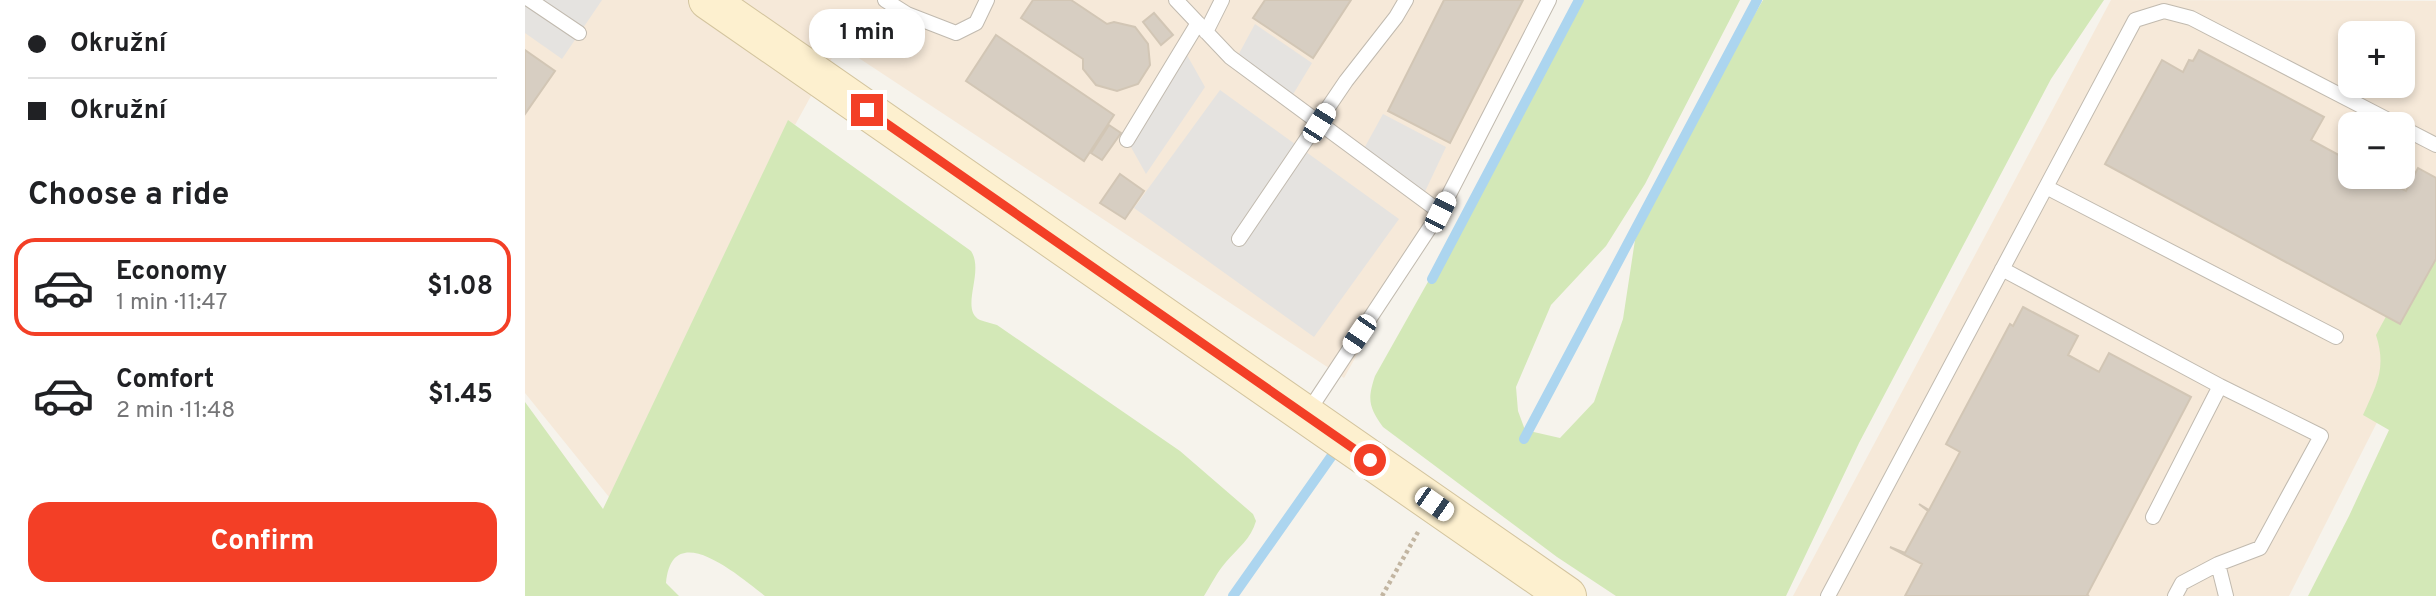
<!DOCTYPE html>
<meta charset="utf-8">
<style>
:root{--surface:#fff;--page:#f2f2f2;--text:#202124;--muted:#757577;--line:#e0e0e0;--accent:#f33f26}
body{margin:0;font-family:Overpass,sans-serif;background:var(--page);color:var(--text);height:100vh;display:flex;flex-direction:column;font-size:26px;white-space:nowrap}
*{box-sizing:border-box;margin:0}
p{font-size:23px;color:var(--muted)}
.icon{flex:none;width:38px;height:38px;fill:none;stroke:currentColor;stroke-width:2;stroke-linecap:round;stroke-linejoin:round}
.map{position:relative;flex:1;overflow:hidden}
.details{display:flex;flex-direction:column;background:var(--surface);width:525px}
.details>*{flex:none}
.guide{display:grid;align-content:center;height:154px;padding:0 28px;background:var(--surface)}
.fabs{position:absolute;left:1813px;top:21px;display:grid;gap:14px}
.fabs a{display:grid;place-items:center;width:77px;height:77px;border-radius:14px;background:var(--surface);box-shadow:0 4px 10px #0003;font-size:35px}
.end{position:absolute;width:32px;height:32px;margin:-16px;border:9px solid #f33f26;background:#fff;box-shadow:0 0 0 4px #fff}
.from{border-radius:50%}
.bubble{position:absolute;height:49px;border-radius:21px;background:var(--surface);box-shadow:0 4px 10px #0003;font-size:23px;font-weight:700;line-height:49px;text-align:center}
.car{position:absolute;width:21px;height:42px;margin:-21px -10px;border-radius:9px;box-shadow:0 0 5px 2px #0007;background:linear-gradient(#fff 24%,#345 0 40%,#fff 0 76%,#345 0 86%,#fff 0)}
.guide b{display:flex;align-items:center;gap:24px;height:66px;font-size:26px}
.guide b+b{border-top:2px solid var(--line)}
.guide i{width:18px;height:18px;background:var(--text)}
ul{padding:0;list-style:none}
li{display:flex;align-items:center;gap:21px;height:98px;margin:0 14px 10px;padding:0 14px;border:4px solid transparent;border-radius:21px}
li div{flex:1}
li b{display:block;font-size:26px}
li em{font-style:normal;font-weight:700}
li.selected{border-color:var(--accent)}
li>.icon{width:63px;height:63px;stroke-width:1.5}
h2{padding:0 28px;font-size:32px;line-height:84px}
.primary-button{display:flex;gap:14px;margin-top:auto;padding:14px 28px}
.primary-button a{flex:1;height:80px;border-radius:21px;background:var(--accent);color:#fff;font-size:28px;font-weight:700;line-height:80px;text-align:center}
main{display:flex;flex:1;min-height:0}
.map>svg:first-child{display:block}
.commercial{fill:#f6e9d9;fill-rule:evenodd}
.green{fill:#d3e8b7}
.parking{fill:#e5e3e0}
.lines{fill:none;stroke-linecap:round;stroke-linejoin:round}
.stream{stroke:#acd5ef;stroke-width:10}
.building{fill:#d7cec2;stroke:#d2c6b5;stroke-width:2}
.service-casing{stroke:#c1baaf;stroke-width:16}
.secondary-casing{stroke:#d3c49e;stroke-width:40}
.path{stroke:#c2b5a1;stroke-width:4.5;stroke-dasharray:3.5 3.5;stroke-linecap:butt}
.service{stroke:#fff;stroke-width:14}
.secondary{stroke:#fdf0cf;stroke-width:38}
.route{stroke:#f33f26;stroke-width:9}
</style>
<main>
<section class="details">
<div class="guide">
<b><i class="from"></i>Okružní</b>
<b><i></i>Okružní</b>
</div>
<h2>Choose a ride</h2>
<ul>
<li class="selected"><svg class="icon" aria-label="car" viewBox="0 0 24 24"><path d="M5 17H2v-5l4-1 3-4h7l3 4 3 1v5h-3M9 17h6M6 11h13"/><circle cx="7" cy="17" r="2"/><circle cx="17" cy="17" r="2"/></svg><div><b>Economy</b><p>1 min · 11:47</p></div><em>$1.08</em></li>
<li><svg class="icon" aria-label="car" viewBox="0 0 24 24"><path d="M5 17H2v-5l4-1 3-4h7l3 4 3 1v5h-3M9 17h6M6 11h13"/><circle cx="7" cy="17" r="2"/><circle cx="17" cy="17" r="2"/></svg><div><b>Comfort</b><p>2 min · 11:48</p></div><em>$1.45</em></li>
</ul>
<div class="primary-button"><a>Confirm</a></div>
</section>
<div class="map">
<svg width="1911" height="596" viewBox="0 0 1911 596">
<rect width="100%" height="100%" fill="#f6f3ec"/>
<path class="commercial" d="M0,0H1029L819,378L314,45L270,125L263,121L84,497L0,393Z
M1586,0L1911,1V306L1764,596H1268ZM1825,33H1878V86H1825ZM1825,124H1878V177H1825Z"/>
<path class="green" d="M1050,0H1215L1120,184L1081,246L1026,305L991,387L993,411L1000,430L1035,438L1069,402L1098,319L1110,240L1151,149L1238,0H1579L1526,79L1334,443L1261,596H1091L1032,557L858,427C844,407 842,400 850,376L904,280Z
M263,120L446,251C460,272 434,309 455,320C460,322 466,323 472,325L655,451L728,514L731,521C726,539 713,548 701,562C692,572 686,585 679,596H240C216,578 147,516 141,583L154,596H0V402L78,509Z
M1911,224V596H1783L1824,516L1864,430L1838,415C1851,385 1862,369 1851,335Z"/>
<path class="parking" d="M0,0H77L37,59L0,33Z
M730,24L787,63L764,101L710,61Z
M658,48L680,87L621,174L602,140Z
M695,90L874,219L789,337L609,208Z
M858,114L921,147L897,198L836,154Z"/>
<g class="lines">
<path class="stream" d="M907,279L1054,0
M999,439L1232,0
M708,596L813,447"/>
</g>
<path class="building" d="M508,0H546L582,24L589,22L610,27L623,44L625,65L613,84L592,91L571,85L558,69V59L496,18Z
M740,0H826L788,58L728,18Z
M919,0H998L925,143L863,111Z
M629,13L648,35L636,45L618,22Z
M471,35L589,115L559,161L441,81Z
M0,50L30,71L0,114Z
M1674,50L1799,117L1786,140L1825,161V177H1854L1881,191L1893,168L1911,178V259L1875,324L1580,164L1637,60L1658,72L1664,60L1668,61Z
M584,125L596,133L577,160L566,153Z
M595,174L619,191L600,219L575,203Z
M1498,307L1553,336L1543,355L1574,372L1584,353L1666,397L1562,595L1564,596H1380L1397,564L1365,547L1380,553L1403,511L1394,504L1404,510L1435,452L1421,444L1485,324L1488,326Z"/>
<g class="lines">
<defs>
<path id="service" d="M5,0L54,33
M360,0L382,14L431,33L451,23L462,0
M651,0L705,57L915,212
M681,32L697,0
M1878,128L1911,145
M602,140L673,23
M1521,187L1811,337
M714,239L821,81L871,17L881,0
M1477,269L1695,386L1796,436L1735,548L1693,564L1701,596
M781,415L915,212L1024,0
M1628,517L1695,386
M1303,596L1610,20L1639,11L1666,18L1871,124
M1650,596L1657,583L1693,564"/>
<path id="secondary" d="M183,0L1042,596"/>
</defs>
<use href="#service" class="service-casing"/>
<use href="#secondary" class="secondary-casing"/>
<path class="path" d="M857,596L893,532"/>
<use href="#service" class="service"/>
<use href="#secondary" class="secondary"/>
</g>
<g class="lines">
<path class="route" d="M342,110L845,460"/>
</g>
</svg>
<div class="fabs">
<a>+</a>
<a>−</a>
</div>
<i class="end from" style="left:845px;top:460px"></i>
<i class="end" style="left:342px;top:110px"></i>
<div class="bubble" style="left:284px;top:9px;width:116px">1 min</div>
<i class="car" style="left:794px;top:123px;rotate:32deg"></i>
<i class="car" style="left:915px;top:212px;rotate:27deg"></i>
<i class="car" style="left:834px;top:334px;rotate:214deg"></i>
<i class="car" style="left:909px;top:504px;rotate:125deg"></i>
</div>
</main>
